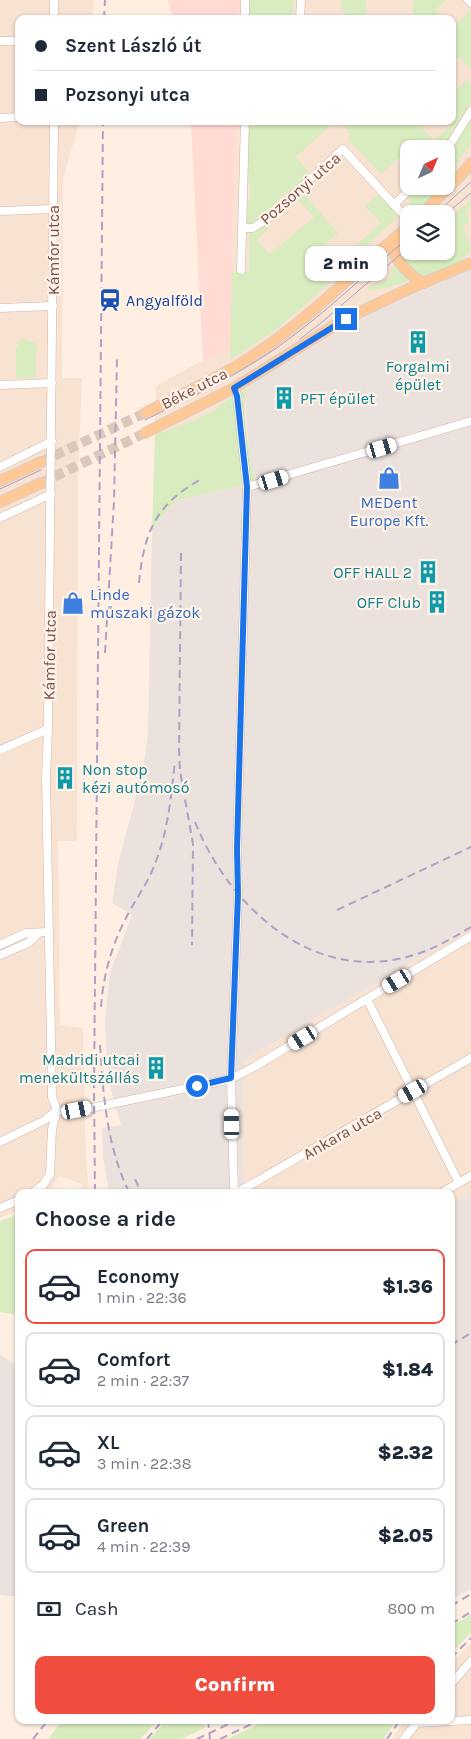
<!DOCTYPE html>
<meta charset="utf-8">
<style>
:root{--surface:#fff;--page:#f2f2f3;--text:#1f2937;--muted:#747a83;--line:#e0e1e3;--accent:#f04d3f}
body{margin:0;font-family:Karla,sans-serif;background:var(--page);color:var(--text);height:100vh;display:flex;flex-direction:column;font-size:19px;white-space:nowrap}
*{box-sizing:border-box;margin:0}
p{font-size:16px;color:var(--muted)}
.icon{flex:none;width:28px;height:28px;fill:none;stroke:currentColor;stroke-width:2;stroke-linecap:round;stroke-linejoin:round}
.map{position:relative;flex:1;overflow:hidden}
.details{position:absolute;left:15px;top:1189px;width:440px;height:535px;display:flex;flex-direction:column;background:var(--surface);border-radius:10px;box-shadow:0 1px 4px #0004}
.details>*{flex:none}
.banner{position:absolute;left:15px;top:15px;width:441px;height:110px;border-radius:10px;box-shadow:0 1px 4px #0004;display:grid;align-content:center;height:110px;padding:0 20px;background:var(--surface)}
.needle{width:32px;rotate:44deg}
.tools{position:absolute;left:400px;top:140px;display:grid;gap:10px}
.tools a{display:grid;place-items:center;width:55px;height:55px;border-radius:10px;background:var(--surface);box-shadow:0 1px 4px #0004;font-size:25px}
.end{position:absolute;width:22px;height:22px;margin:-11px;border:6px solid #1a73e8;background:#fff;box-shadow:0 0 0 2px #fff}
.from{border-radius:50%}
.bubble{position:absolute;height:35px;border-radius:10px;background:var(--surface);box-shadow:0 1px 4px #0004;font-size:16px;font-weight:800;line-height:35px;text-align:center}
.car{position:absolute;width:15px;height:30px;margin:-15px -8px;border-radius:6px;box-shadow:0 0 4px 1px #0007;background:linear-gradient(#fff 24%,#345 0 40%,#fff 0 76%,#345 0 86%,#fff 0)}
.banner b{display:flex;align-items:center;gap:18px;height:48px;font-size:19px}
.banner b+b{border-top:1px solid var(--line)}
.banner i{width:12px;height:12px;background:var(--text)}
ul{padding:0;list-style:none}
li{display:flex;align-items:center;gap:15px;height:75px;margin:0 10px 8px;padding:0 10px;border:2px solid var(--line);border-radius:10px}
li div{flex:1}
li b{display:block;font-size:19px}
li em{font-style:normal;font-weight:800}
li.selected{border-color:var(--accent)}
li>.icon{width:45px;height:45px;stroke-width:1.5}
h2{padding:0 20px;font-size:22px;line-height:60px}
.pay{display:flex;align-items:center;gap:12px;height:55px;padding:0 20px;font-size:19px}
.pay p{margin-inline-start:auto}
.button{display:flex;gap:10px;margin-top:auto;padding:10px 20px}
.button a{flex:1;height:58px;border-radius:10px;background:var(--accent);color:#fff;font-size:20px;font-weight:800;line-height:58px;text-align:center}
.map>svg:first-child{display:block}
.residential{fill:#f8e2d2;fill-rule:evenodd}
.commercial{fill:#ffdbd4}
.industrial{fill:#ece2dd}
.green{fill:#d8ecbf}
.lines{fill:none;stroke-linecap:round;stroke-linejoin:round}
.major-tunnel{stroke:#dcc8bb;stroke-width:10;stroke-dasharray:10 5;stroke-linecap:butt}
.minor-casing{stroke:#d1b6ab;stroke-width:9}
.major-casing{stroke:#d9cecb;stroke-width:12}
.minor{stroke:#fff;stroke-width:8}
.major{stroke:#ffc997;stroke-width:10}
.tram{stroke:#afa0c7;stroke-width:1}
.rail{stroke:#afa0c7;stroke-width:2;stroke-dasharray:8 5;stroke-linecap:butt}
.route{stroke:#1a73e8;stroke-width:6}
.labels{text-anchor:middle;stroke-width:4.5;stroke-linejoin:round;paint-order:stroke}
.street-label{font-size:16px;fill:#775147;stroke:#fff3e9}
.transit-label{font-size:16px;fill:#164399;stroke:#fff3e9;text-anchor:start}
.culture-label{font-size:16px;fill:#0d838f;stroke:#fff3e9;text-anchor:end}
.shop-label{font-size:16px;fill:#366cbe;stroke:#fff3e9}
</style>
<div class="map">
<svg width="471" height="1739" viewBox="0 0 471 1739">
<rect width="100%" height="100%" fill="#feefe2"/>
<path class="residential" d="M0,0H94L93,19H19V121H80L63,179L62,378H82L78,471L77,841H58L60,1025L83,1028L86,1159L88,1181L87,1192H83L81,1184L60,1176L47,1192H19V1209L0,1218Z
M240,0H471V269L361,318L294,358L288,363L282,365L228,399L217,409L192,421L155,435L156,386L203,360L230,350L236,121H452V19H239ZM409,149H446V186H409ZM409,214H446V251H409Z
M471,928V1192L451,1203V1192H244L243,1061Z
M471,1643V1739H392L405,1720H451V1664Z"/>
<path class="commercial" d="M168,0H240L239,19H173Z
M191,121H236L230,350L203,360Z"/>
<path class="industrial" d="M471,269V928L243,1061L244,1192H109L103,1157L102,1128L121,1125L110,1087L107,1064L105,1021L110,973L132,915L112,903L118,864L143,770L148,732L152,529L176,501L255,482L249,449L247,432L245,398L248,387L282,365L288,363L294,358L361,318Z
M471,1192V1589L451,1600V1203Z
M0,1354L19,1368V1597L0,1595Z"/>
<path class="green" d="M245,0H293V19H245Z
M341,0H366V19H345Z
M413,0H446L435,10L443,19H413Z
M471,9V70L459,56L452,61L453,27Z
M467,79L471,84V103L455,132L446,121H452L453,84L457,89Z
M471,120C471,127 471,134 471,141C469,153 453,159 457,173L446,185V166L448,163L446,149H409V165L400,157L381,174L347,138L351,134L340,121H427L421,127L434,140L449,127L457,137Z
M246,121H335L296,157L309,172L303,178L304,181L292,193L283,194L265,216L254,225H245V201L250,200V184H244Z
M419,186H445L418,214H413L409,207L410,196Z
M303,193L338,233L323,246L337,262L381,223L365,206L379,194L398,216L314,297L275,330L230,360L232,272H249V231L267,222L271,226L257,240L270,254L314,217L297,199Z
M471,200V209L466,212L468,216V223L463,226C465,235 469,241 471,250L457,264L427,278L418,276L400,257L409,250V251H446V221Z
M396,264L409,275L406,282L373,291L367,290V288L391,277L392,268Z
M20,338L37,344L35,378H16V350Z
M248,387C239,413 251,455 255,482L176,501L152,529L155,435L192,421L217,409L228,399Z
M19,1214V1315L0,1312V1221Z
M471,1615V1633L451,1653V1626Z
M63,1720H158L140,1739H48Z
M167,1720H204L205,1728L181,1739H149Z
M267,1720H396L384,1739H227Z"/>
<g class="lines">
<path class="major-tunnel" d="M41,462L145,413
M41,483L145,433"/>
<defs>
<path id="minor" d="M468,0L471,3
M54,19V0
M245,19V0
M300,19L301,0
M0,41H19
M0,118L19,117
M446,151L471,111
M394,205L413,186
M0,211L53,209
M242,228H253L267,219L343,149L409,221
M241,270L245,121
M0,308L53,306
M0,385L52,383
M234,388L237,395L247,487L237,849L238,894L231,1079L234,1192
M0,467L52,441
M247,487L471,421
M0,518L51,494
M0,750L48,729
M0,945L26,933L48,932
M0,955L28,943L39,933
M367,999L459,1183
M57,1110L67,1112L77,1111L231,1079L254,1067L471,936
M0,1142L45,1120L57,1110
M34,1192L43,1185L50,1174L52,1129L57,1110L52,1097L46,778L48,729L54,121
M238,1192L471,1058
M443,1192L471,1176
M0,1208L19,1200
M451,1684L471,1661
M416,1723L471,1720
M404,1739L419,1720"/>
<path id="major" d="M422,214L462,174L471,163
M400,238L394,246C392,260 413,278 424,283
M145,413C186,392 228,374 266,347C317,311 361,266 409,226
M145,433L234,388L345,319L411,288L471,263
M0,481L41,462
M0,502L41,483"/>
</defs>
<use href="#minor" class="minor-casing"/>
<use href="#major" class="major-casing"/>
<use href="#minor" class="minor"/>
<use href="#major" class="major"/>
<path class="tram" d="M435,214L471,182
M446,214L471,193
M300,339L321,323L409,247
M145,420C190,398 236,376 278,347C324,314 366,274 409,237
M0,489L41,470"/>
<path class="rail" d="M104,19L105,0
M181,553L179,750L180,771L193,844L192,945
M139,583C144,531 156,504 203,478
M105,653L114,501L117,358
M195,822C227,902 305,978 398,959C425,954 448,941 471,927
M337,910L471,847
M101,1007C103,977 111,947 125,920C134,901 147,885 154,866C168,833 171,797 175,761
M100,1045C103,1095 107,1147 129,1192
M135,1179L141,1192
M95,1192L94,1087L103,121
M451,1345L471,1333
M451,1606L471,1594
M451,1624L471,1612
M451,1658L471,1638
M208,1720L210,1739
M33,1739L48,1720
M147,1739L163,1720
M197,1739L237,1720
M220,1739L260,1720
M387,1739L400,1720"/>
</g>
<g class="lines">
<path class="route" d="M197,1086L231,1078L238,894L237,849L247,487L237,396L234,388L346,319"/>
</g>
<defs>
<symbol id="station-bare" viewBox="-9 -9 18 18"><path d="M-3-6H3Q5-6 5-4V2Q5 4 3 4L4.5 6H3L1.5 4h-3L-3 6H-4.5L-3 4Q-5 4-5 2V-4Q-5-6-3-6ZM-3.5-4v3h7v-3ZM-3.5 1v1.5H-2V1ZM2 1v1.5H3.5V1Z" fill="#1a4fb4" stroke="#fff3e9" stroke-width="2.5" paint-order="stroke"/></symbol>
<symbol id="building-bare" viewBox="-9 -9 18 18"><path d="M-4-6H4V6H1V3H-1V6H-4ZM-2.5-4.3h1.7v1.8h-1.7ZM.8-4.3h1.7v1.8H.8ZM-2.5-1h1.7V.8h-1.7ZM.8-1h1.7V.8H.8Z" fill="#0f9aa8" stroke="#fff3e9" stroke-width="2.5" paint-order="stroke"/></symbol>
<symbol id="shop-bare" viewBox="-9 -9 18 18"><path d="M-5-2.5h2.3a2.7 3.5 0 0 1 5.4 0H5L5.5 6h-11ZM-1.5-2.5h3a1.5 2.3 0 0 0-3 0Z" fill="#3f7fe0" stroke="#fff3e9" stroke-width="2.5" paint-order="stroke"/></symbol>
</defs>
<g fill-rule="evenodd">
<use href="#station-bare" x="94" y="284" width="32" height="32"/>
<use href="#building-bare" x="402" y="326" width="32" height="32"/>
<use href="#building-bare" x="268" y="382" width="32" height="32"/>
<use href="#shop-bare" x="373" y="462" width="32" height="32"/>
<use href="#building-bare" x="412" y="556" width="32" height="32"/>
<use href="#building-bare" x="421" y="586" width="32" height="32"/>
<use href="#shop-bare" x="57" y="587" width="32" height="32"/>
<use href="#building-bare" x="49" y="762" width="32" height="32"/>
<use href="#building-bare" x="140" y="1052" width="32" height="32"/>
</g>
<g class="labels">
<g class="street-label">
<text transform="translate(300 188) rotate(-41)" y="6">Pozsonyi utca</text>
<text transform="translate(53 250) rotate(-90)" y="6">Kámfor utca</text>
<text transform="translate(194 388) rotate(-27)" y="6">Béke utca</text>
<text transform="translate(49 655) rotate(-89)" y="6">Kámfor utca</text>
<text transform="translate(342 1133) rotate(-30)" y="6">Ankara utca</text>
</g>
<g class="transit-label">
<text x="126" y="306">Angyalföld</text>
</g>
<g class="culture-label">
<text x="418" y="372" text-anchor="middle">Forgalmi<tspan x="418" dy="18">épület</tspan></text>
<text x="300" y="404" text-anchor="start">PFT épület</text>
<text x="412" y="578">OFF HALL 2</text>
<text x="421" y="608">OFF Club</text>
<text x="82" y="775" text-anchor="start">Non stop<tspan x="82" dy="18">kézi autómosó</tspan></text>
<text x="140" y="1065">Madridi utcai<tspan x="140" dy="18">menekültszállás</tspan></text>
</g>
<g class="shop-label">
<text x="389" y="508">MEDent<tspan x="389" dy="18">Europe Kft.</tspan></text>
<text x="90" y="600" text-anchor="start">Linde<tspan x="90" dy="18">műszaki gázok</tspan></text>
</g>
</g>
</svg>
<div class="tools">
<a><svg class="needle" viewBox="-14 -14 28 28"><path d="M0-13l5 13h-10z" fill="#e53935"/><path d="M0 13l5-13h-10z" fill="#747a83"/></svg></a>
<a><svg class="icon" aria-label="layers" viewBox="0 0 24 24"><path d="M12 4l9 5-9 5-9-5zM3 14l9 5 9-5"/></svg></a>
</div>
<i class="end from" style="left:197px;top:1086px"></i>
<i class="end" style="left:346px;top:319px"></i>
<div class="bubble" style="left:305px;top:246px;width:82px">2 min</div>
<i class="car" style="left:382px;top:448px;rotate:74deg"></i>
<i class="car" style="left:274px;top:480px;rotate:73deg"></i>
<i class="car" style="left:397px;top:981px;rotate:239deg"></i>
<i class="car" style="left:303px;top:1038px;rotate:239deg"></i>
<i class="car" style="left:413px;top:1091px;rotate:240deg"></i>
<i class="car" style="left:77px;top:1110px;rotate:79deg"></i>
<i class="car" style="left:232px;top:1124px;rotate:359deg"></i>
<div class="banner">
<b><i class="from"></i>Szent László út</b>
<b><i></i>Pozsonyi utca</b>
</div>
<section class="details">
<h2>Choose a ride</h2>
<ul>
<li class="selected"><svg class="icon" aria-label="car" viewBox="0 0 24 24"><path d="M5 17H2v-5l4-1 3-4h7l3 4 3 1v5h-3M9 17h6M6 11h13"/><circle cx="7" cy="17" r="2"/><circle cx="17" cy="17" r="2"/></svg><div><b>Economy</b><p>1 min · 22:36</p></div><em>$1.36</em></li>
<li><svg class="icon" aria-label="car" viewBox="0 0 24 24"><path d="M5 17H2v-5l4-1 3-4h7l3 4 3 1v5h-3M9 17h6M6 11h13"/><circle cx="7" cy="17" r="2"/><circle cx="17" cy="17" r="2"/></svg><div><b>Comfort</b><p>2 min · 22:37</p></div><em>$1.84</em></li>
<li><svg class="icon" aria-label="car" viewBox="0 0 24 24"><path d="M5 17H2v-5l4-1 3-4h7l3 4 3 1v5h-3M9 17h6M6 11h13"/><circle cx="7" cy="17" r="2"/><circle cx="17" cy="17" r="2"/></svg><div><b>XL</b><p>3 min · 22:38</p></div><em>$2.32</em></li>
<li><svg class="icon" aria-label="car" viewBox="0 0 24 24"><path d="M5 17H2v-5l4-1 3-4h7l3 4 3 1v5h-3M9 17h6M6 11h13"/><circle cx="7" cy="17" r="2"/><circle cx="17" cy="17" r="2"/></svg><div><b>Green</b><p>4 min · 22:39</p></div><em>$2.05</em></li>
</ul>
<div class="pay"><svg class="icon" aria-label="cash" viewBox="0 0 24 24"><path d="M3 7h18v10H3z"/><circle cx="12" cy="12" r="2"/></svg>Cash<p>800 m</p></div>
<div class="button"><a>Confirm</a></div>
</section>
</div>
